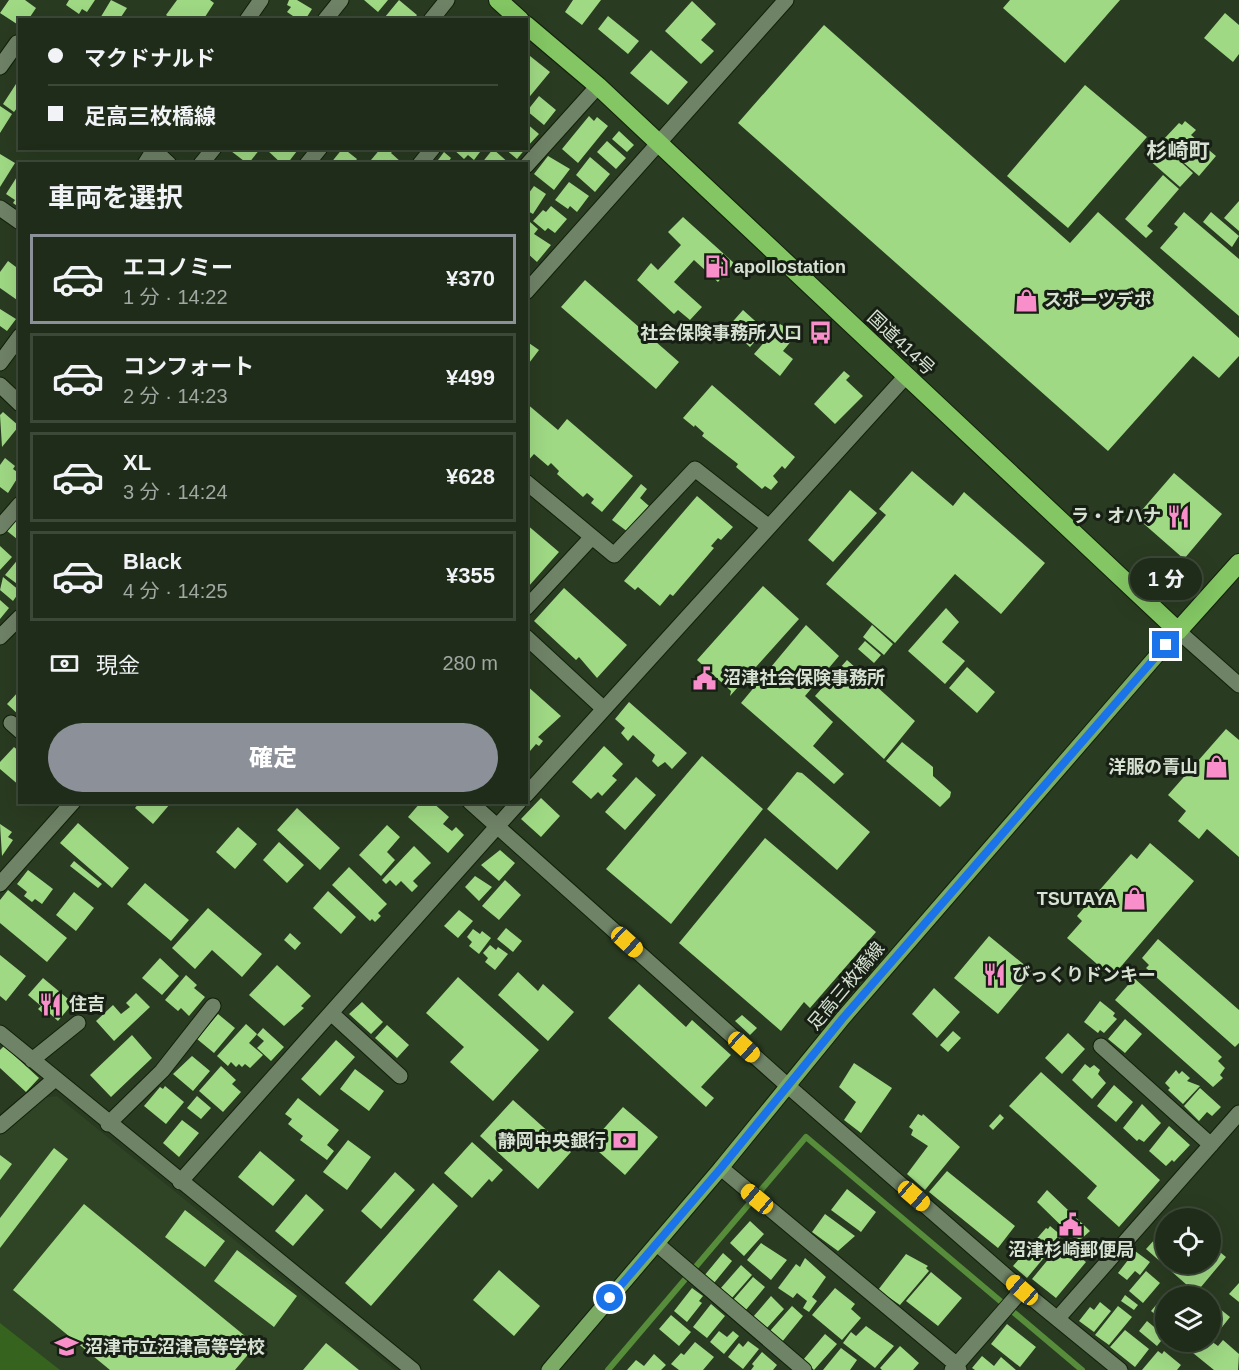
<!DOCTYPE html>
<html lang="ja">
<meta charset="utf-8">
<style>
:root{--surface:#1f2c19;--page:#273422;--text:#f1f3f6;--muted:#a1a7a2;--line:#3c4838;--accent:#8c9099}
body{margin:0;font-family:Helvetica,"Noto Sans JP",sans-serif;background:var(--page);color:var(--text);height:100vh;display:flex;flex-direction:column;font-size:22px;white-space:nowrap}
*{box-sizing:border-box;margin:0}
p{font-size:20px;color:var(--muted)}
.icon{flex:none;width:33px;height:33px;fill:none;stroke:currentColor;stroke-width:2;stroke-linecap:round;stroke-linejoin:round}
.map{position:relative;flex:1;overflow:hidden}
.drawer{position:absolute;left:18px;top:162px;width:510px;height:642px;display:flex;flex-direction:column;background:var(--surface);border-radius:0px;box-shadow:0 6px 24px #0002,0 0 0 2px var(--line)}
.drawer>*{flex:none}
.guide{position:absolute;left:18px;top:18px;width:510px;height:132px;border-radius:0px;box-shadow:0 6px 24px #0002,0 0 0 2px var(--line);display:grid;align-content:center;height:132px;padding:0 30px;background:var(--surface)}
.fabs{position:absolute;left:1155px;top:1208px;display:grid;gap:12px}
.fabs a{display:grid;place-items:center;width:66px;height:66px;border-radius:50%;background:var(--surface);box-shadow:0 6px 24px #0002,0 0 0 2px var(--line);font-size:30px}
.end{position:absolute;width:27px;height:27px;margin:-14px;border:8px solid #1a73e8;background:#fff;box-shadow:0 0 0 3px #fff}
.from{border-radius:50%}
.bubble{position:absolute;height:42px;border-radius:21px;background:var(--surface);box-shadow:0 6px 24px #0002,0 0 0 2px var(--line);font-size:20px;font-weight:800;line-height:42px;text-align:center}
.car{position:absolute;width:18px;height:36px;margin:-18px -9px;border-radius:8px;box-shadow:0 0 4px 2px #0007;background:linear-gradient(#f5c518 24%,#345 0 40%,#f5c518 0 76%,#345 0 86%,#f5c518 0)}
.guide b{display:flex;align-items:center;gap:21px;height:57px;font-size:22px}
.guide b+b{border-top:2px solid var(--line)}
.guide i{width:15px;height:15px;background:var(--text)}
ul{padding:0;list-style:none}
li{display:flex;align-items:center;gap:18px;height:90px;margin:0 12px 9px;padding:0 18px;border:3px solid var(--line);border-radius:0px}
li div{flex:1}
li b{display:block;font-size:22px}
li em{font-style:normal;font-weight:800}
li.current{border-color:var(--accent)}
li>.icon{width:54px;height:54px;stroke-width:1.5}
h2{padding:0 30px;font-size:27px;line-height:72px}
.pay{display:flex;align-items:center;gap:15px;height:66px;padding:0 30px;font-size:22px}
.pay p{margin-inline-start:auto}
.cta{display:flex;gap:12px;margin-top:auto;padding:12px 30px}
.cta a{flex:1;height:69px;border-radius:36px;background:var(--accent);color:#fff;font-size:24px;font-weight:800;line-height:69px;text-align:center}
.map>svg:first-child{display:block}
.built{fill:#2e4424}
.green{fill:#36631d}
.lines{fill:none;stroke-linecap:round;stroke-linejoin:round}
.stream{stroke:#568c3a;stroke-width:6}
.building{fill:#9fd984}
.minor-casing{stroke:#112109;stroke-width:17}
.major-casing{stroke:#112109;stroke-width:17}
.highway-casing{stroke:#112109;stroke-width:20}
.minor{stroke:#6f8367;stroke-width:15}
.major{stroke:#7bab65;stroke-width:15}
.highway{stroke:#83c663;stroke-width:18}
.route{stroke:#1a73e8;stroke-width:8}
.labels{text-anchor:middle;stroke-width:6;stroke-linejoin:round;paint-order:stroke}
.poi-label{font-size:18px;font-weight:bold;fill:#d6e1d2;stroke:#171f14;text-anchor:start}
.street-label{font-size:18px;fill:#d6e1d2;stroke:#171f14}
.quarter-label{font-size:21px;font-weight:bold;fill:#d6e1d2;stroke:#171f14}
</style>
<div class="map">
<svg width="1239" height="1370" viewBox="0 0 1239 1370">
<rect width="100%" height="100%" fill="#293b21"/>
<path class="built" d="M57,1096L395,1370H0V1133L42,1098Z"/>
<path class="green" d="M0,1323L60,1370H0Z"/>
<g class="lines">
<path class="stream" d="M608,1370L806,1137L1082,1370"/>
</g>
<path class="building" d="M9,0H25L36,8L28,20H20V26L0,13Z
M69,0H95L87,12L82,9L79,14L66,5Z
M111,0L127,8L119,20H99Z
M177,0H210L214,3L203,20H173L166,15Z
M289,0H297L312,9L305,20H299L287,12L291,7L287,5Z
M364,0H388L378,12Z
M399,0L417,15L413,20L385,17Z
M573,0H601L582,25L565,12Z
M1010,0H1120L1065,63L1003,8Z
M692,1L716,24L701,40L714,51L701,64L665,31Z
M1225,13L1239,25V54L1233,62L1204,38Z
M608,16L639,41L628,54L598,29Z
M824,25L1070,243L1098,212L1239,338V356L1219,378L1193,356L1108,451L738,123Z
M651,50L688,82L668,105L630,73Z
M530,56L550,72L526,101V60Z
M16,84L20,86V104L14,112L3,104Z
M1085,85L1147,137L1068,228L1007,176Z
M539,96L556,110L544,125L527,111Z
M0,106L12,114L0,133Z
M589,116L594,121L597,117L608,126L578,163L562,149Z
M1185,121L1196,130L1191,135L1216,156L1199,176L1169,150L1172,147L1163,140L1179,123L1182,125Z
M526,123L539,134L526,148Z
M619,131L634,145L627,152L612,139Z
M607,141L626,158L616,169L597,152Z
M1161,144L1193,173L1180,187L1148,159Z
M227,148H261L248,164Z
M269,148H294L297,151L287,164H282L267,150Z
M343,148L357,159L353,164H330Z
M381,148H395L391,153L401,162L375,164L371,160Z
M452,148H483L474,160L468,155L464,159Z
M504,148H526L517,159Z
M493,149L510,164H481Z
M444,152L451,158L447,164H435Z
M0,154L15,163L0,187Z
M548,156L570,169L554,190L534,174Z
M590,157L610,174L595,192L576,175Z
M20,172V208L13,203L15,200L6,194Z
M1163,175L1179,189L1147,226L1153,231L1146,238L1125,219Z
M569,182L589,196L577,212L570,206L568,209L555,200Z
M534,186L546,194L533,214L526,210V197Z
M1239,201V231L1224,218Z
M551,206L567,219L555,233L548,228L545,231L533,221L543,210L546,212Z
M1184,212L1239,259V316L1160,248L1178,227L1174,224Z
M1211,212L1239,236L1232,247L1203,222Z
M683,217L734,263L718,282L694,260L674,282L702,307L690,320L678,310L674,314L637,280L651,263L658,270L681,245L668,232Z
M530,222L538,229L534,234L551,245L537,262L526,252V227Z
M8,261L20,270V302L0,288V272Z
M585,280L679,362L656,389L561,307Z
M0,309L16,319L7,331L0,326Z
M743,310L765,330L750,347L728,327Z
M780,324L797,334L783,351L793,359L780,376L754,354Z
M526,341L539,350L526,367Z
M844,371L850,376L846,380L863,396L835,424L814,404Z
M712,385L795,457L785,469L782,466L773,476L778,482L771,490L765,486L762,489L736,467L738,464L702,436L704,433L695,425L694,427L683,418Z
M526,403L558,430L567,419L633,476L602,512L591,503L594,499L587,493L583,497L557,474L559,471L551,463L548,466L534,454L526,463Z
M3,412L19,426L2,447L0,415Z
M5,458L15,466L13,469L20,474L8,493L0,487V465Z
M912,471L953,506L964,492L1045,563L1001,614L955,574L895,643L826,584L886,515L879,509Z
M1174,473L1222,514L1184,559L1136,517Z
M641,484L647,489L640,498L649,506L628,532L612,520Z
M850,490L877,513L833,562L808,540Z
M697,496L733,527L721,540L718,538L711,546L714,548L673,596L670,594L660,606L638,587L635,590L624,581Z
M20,515V536L17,539L7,531Z
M526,524L559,552L528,587L526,585Z
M0,546L12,557L0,570Z
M20,557V586L5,575Z
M3,577L20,591L13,601L0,590Z
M763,586L799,619L730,696L731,691L697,660Z
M564,588L627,645L597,678L579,657L576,660L534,621Z
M0,600L9,608L0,619Z
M946,608L959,622L942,642L965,661L945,684L908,651Z
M806,625L839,656L805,696L833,722L813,746L844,774L834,784L741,703Z
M872,625L893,644L884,655L863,637Z
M865,641L881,655L874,663L858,649Z
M847,660L915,721L884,759L815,696Z
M967,667L995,692L977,713L949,688Z
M526,685L561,716L538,737L543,741L539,746L536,744L530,751L526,748Z
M20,690V716L7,704Z
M629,702L687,753L672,769L665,762L658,767L652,761L655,755L633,735L628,741L621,733L625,728L615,719Z
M1226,729L1239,740V857L1207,829L1199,839L1178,821L1186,811L1168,795Z
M902,742L933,767V776L951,792L950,797L940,807L886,761Z
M604,746L623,764L612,776L617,780L602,796L598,792L591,799L572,782Z
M14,747L20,752V786L0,769V762Z
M702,756L763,809L671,924L606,869Z
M797,772L802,773L870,832L837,870L767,809Z
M636,777L656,795L625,830L605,812Z
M541,798L560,816L541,837L521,819Z
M140,802H169L170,804L153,824L135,808Z
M421,802H432L449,817L443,824L452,831L456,827L464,835L448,853L408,817Z
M297,808L340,848L320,870L277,830Z
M78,823L129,868L112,888L60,843Z
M0,824L12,832L8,837L13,840L2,856Z
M387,825L400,837L387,852L395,860L381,876L359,855Z
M238,827L257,844L235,869L216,852Z
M765,838L876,932L810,1008L804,1002L781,1031L679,943Z
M279,842L304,865L287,883L263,860Z
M1150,843L1194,881L1112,977L1067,938L1082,921L1077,916L1131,854L1137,859Z
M414,846L431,863L413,881L418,886L412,892L401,881L396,886L390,880L386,884L382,880Z
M500,850L515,863L499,881L481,865Z
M74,861L102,884L98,888L70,866Z
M349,867L387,904L378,913L381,916L375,922L372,919L370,921L332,885Z
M28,870L53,889L42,904L35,899L32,902L24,896L27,892L17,884Z
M475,876L492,887L479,901L465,887Z
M505,880L521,895L499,920L482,906Z
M145,883L189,920L171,941L127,904Z
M8,890L67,938L47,962L0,923V900Z
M328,891L356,917L341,934L313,908Z
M74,892L94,908L76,931L56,915Z
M208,908L262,954L242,977L212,950L195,969L172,948Z
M459,910L473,921L458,938L444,926Z
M506,928L522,941L513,952L497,939Z
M473,929L480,934L482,931L491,938L479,954L469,946L472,942L467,937Z
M290,933L301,943L295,950L284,940Z
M989,936L1033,972L998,1014L954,978Z
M1158,939L1239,1010V1043L1235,1047L1146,968L1149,965L1142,958Z
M490,945L496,950L498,947L508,954L495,970L485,962L488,958L483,953Z
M0,955L26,976L6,1001L0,996Z
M160,958L179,976L162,995L142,978Z
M277,965L311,996L301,1006L304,1008L284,1026L249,995Z
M518,972L538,991L543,984L574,1012L548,1041L498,995Z
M186,975L197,985L194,988L205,997L189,1016L181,1008L178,1011L165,1000Z
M458,977L539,1050L493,1101L450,1062L464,1047L426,1013Z
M43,978L73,1003L58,1021L48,1012L45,1015L38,1009L41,1006L28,995Z
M1134,978L1222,1057L1218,1061L1225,1068L1220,1075L1223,1078L1213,1087L1115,1000Z
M639,984L686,1027L692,1020L731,1055L701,1087L714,1098L706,1107L608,1018Z
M934,988L960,1012L937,1038L912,1014Z
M136,993L150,1007L114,1041L96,1021L113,1005L121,1014L130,1007L126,1003Z
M1100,1001L1115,1013L1113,1016L1117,1019L1104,1033L1100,1030L1098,1033L1084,1022Z
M362,1002L383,1022L371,1034L349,1014Z
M218,1014L235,1028L214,1053L197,1039Z
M742,1015L757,1028L750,1035L735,1021Z
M1125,1019L1142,1034L1125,1053L1108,1039Z
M246,1024L257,1034L249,1043L263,1055L250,1068L245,1064L242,1067L239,1064L236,1067L231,1062L228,1066L217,1056Z
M387,1025L409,1045L397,1058L375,1038Z
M263,1028L284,1047L271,1061L257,1048L264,1041L257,1035Z
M953,1031L961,1038L948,1052L940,1045Z
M1068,1033L1085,1049L1062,1074L1045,1058Z
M132,1035L152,1058L111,1097L90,1075Z
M336,1040L355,1057L320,1096L301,1079Z
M4,1046L39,1078L26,1092L0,1068V1050Z
M192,1056L210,1071L193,1091L173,1074Z
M854,1063L892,1088L861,1133L844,1120L856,1102L839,1087Z
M1085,1064L1090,1068L1094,1065L1100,1070L1098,1074L1106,1083L1092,1099L1072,1080Z
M221,1066L236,1080L232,1084L241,1092L223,1112L199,1091Z
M355,1069L384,1091L369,1111L340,1089Z
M1176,1070L1179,1074L1182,1071L1190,1078L1187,1081L1200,1086L1183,1104L1168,1090L1170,1088L1165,1083Z
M1041,1072L1160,1180L1119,1227L1087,1198L1097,1186L1009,1106Z
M1114,1085L1133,1102L1116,1122L1097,1106Z
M165,1086L184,1102L166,1124L144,1106L160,1087L163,1089Z
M1200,1088L1221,1107L1212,1116L1207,1112L1199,1121L1184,1106Z
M197,1096L211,1108L201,1119L187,1108Z
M298,1098L339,1130L327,1145L334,1151L327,1160L300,1140L303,1136L288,1124L292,1119L285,1114Z
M513,1100L571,1152L538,1189L480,1136Z
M1142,1104L1161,1123L1144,1142L1139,1139L1137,1141L1123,1128Z
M623,1107L658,1137L625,1175L590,1144Z
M918,1114L922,1116L923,1114L960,1147L925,1190L907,1174L928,1146L911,1135L913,1130L909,1127Z
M1000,1114L1004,1118L993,1130L989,1126Z
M182,1120L199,1133L179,1157L163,1143Z
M1169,1126L1190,1145L1174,1162L1172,1160L1166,1166L1149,1151Z
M348,1140L371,1157L347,1190L323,1172Z
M472,1142L503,1170L492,1182L489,1179L472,1198L444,1173Z
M54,1148L68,1159L0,1248V1218Z
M260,1151L295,1180L273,1206L238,1177Z
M0,1155L12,1164L0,1180Z
M947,1171L1015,1226L998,1248L929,1192Z
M395,1172L415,1190L381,1229L361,1211Z
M433,1183L458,1206L371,1306L345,1283Z
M847,1189L876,1212L861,1232L831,1210Z
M1047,1190L1090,1231L1078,1242L1037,1202Z
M306,1194L324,1210L293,1246L275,1231Z
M84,1204L256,1345L235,1370H110L13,1290Z
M185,1210L225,1241L205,1267L165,1237Z
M825,1214L855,1236L838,1251L812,1232Z
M750,1221L764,1234L744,1256L730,1243Z
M1050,1226L1062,1236L1027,1278L1013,1266L1046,1228L1048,1229Z
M1166,1227V1263H1210V1244L1226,1257L1196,1293L1146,1249Z
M1065,1239L1074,1246L1071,1251L1086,1262L1056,1298L1032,1279Z
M761,1243L787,1260L771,1280L747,1260Z
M237,1250L297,1296L274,1327L214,1281Z
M1135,1251L1150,1262L1140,1275L1135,1271L1127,1280L1118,1273Z
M723,1253L732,1261L714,1283L704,1276Z
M906,1254L928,1266L926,1268L929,1271L900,1305L878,1290Z
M805,1258L826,1277L812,1297L817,1301L809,1312L803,1308L807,1301L797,1293L793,1298L778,1288L796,1264L800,1267Z
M741,1265L752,1275L731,1299L720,1289Z
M499,1270L540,1306L514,1336L473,1300Z
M1146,1271L1160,1283L1143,1303L1129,1291Z
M931,1272L962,1298L938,1326L906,1301Z
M753,1277L765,1287L745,1311L733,1300Z
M1239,1283V1302L1229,1294Z
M692,1288L703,1296L699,1301L702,1303L687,1322L674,1311Z
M835,1288L855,1304L851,1309L861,1318L842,1340L812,1315Z
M1168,1291L1174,1296H1166V1323L1151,1311Z
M1125,1295L1138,1305L1134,1310L1121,1301Z
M771,1296L784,1309L766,1329L753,1317Z
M1210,1301L1230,1317L1215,1336L1210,1333Z
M1100,1302L1111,1311L1094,1332L1079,1321L1090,1307L1094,1310Z
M711,1304L725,1316L707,1338L693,1327Z
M792,1306L803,1316L782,1342L770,1331Z
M1118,1306L1132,1317L1109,1345L1095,1335Z
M671,1315L691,1332L679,1346L659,1329Z
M1147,1321L1165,1336L1157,1346L1139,1331Z
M1007,1324L1036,1347L1020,1367L991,1344Z
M866,1326L894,1346L875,1368L843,1343L851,1332L856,1336Z
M1125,1330L1149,1349L1135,1367L1110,1347Z
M719,1331L727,1337L733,1331L739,1336L724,1354L710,1342Z
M825,1334L837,1344L814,1370L803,1360Z
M1223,1340L1239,1354L1238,1370H1214L1193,1353L1203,1341H1211L1218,1346Z
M748,1341L759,1349L743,1369L728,1357L739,1343L743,1347Z
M695,1342L714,1357L703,1370H679L671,1364L681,1353L684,1355Z
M326,1343L359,1370H303Z
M900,1346L919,1363L913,1370H882L880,1368Z
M841,1348L857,1360L850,1370H823Z
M1158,1351L1162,1354L1164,1351L1181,1365L1177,1370H1142Z
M762,1352L777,1365L773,1370H751L754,1366L752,1364Z
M654,1354L666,1365L661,1370H627L636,1360L644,1366Z
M982,1356L994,1366L1001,1357L1016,1370H975L972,1368Z"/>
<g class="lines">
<defs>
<path id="minor" d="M247,20L261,0
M325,20L341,0
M431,20L447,0
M0,67L17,43
M154,150L169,164
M145,164L155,148
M201,164L214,148
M307,164L320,148
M420,164L433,148
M526,166L598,86
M0,208L20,222
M526,292L786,0
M0,363L20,336
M0,385L20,404
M526,482L614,555L695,469L769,527
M0,527L20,504
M526,608L592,537
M1178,631L1239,685
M0,637L20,617
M526,637L604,709
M11,723L20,731
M526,795L906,376
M470,802L788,1086L1022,1290L1120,1370
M0,884L73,802
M331,1013L400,1076
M0,1033L413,1370
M1101,1046L1211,1145
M32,1060L78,1023
M108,1124L162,1071L213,1006
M0,1126L55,1079
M721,1168L957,1365L959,1370
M180,1182L519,802
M657,1244L804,1370
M1058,1318L1239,1113
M952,1370L1022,1290"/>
<path id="major" d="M549,1370L721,1168L843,1018L1178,631"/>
<path id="highway" d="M498,0L520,20
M526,25L598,86L1178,631L1239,563"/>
</defs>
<use href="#minor" class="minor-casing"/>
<use href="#major" class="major-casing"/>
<use href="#highway" class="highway-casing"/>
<use href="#minor" class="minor"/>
<use href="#major" class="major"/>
<use href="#highway" class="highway"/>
</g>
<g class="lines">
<path class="route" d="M610,1298L721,1168L843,1018L1166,645"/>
</g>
<defs>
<symbol id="fuel-bare" viewBox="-9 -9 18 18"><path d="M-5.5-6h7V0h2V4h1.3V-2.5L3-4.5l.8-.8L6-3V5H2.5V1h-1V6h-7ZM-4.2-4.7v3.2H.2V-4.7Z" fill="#f98fca" stroke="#171f14" stroke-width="2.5" paint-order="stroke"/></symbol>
<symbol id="shop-bare" viewBox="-9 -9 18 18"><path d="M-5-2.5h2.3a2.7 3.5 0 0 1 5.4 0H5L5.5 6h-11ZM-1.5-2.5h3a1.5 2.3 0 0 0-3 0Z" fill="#f98fca" stroke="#171f14" stroke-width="2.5" paint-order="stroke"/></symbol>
<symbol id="bus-bare" viewBox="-9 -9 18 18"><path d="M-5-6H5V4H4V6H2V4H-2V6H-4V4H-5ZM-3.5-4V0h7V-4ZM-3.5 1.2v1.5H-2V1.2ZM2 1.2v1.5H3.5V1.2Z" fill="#f98fca" stroke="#171f14" stroke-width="2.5" paint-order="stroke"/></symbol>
<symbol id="restaurant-bare" viewBox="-9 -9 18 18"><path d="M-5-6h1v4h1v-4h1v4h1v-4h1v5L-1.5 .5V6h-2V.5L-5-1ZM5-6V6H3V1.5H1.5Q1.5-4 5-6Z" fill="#f98fca" stroke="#171f14" stroke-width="2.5" paint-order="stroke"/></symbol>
<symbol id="civic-bare" viewBox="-9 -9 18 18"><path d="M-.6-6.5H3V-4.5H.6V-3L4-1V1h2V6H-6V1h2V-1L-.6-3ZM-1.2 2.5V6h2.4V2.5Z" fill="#f98fca" stroke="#171f14" stroke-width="2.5" paint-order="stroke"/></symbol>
<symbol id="bank-bare" viewBox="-9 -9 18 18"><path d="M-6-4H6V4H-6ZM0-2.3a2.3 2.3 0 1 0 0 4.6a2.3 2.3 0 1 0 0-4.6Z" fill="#f98fca" stroke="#171f14" stroke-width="2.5" paint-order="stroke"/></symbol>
<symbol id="school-bare" viewBox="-9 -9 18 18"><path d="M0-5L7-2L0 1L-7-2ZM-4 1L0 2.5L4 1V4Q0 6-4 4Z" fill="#f98fca" stroke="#171f14" stroke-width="2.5" paint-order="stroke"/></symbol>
</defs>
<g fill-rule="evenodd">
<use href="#fuel-bare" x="700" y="250" width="33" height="33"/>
<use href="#shop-bare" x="1010" y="284" width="33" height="33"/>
<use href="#bus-bare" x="804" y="316" width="33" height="33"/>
<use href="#restaurant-bare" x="1162" y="500" width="33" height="33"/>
<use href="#civic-bare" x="688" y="662" width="33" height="33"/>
<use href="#shop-bare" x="1200" y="750" width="33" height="33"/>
<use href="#shop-bare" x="1118" y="882" width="33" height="33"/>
<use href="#restaurant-bare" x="978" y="958" width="33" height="33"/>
<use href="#restaurant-bare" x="34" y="988" width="33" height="33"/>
<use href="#bank-bare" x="608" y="1124" width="33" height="33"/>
<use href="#civic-bare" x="1054" y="1208" width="33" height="33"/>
<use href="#school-bare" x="50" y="1330" width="33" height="33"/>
</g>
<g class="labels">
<g class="poi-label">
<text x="734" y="273">apollostation</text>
<text x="1044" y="306">スポーツデポ</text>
<text x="802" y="339" text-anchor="end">社会保険事務所入口</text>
<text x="1161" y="522" text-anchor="end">ラ・オハナ</text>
<text x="723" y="684">沼津社会保険事務所</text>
<text x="1198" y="773" text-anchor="end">洋服の青山</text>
<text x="1117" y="905" text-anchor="end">TSUTAYA</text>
<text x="1012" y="981">びっくりドンキー</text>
<text x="69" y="1010">住吉</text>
<text x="606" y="1147" text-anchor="end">静岡中央銀行</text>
<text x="1071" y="1256" text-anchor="middle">沼津杉崎郵便局</text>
<text x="85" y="1353">沼津市立沼津高等学校</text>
</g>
<g class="street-label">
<text transform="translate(901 343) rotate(43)" y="6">国道414号</text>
<text transform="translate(846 986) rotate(-50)" y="6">足高三枚橋線</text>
</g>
<g class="quarter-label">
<text x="1178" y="158">杉崎町</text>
</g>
</g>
</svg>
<div class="fabs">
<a><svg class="icon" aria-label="locate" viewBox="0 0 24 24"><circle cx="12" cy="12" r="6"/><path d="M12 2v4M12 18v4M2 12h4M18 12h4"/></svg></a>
<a><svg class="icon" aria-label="layers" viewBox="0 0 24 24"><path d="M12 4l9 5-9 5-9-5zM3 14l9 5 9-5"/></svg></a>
</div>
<i class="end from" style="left:610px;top:1298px"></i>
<i class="end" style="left:1166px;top:645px"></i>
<div class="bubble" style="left:1130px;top:558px;width:72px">1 分</div>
<i class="car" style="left:627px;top:942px;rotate:132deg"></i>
<i class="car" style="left:744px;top:1047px;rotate:132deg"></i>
<i class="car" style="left:914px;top:1196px;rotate:131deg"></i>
<i class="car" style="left:757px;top:1199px;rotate:310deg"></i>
<i class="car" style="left:1022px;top:1290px;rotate:311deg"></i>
<div class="guide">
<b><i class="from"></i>マクドナルド</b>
<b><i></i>足高三枚橋線</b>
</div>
<section class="drawer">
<h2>車両を選択</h2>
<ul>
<li class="current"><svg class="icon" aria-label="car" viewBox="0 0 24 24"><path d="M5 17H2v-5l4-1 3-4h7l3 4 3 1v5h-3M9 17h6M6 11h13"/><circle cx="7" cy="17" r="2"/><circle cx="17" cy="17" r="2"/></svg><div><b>エコノミー</b><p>1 分 · 14:22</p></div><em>¥370</em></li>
<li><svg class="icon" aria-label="car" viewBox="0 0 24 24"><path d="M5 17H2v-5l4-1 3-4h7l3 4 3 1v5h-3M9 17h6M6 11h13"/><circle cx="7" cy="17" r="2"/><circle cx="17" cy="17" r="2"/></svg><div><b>コンフォート</b><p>2 分 · 14:23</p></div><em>¥499</em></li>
<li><svg class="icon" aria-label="car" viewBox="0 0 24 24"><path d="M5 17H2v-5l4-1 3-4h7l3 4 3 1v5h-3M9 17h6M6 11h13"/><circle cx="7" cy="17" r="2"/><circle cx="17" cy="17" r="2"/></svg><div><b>XL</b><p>3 分 · 14:24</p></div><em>¥628</em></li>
<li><svg class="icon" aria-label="car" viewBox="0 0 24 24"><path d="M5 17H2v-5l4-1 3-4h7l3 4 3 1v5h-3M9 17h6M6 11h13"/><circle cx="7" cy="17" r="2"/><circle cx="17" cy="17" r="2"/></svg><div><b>Black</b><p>4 分 · 14:25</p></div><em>¥355</em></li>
</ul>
<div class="pay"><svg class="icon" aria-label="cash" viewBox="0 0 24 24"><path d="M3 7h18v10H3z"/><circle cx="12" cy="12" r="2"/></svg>現金<p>280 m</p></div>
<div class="cta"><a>確定</a></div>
</section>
</div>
